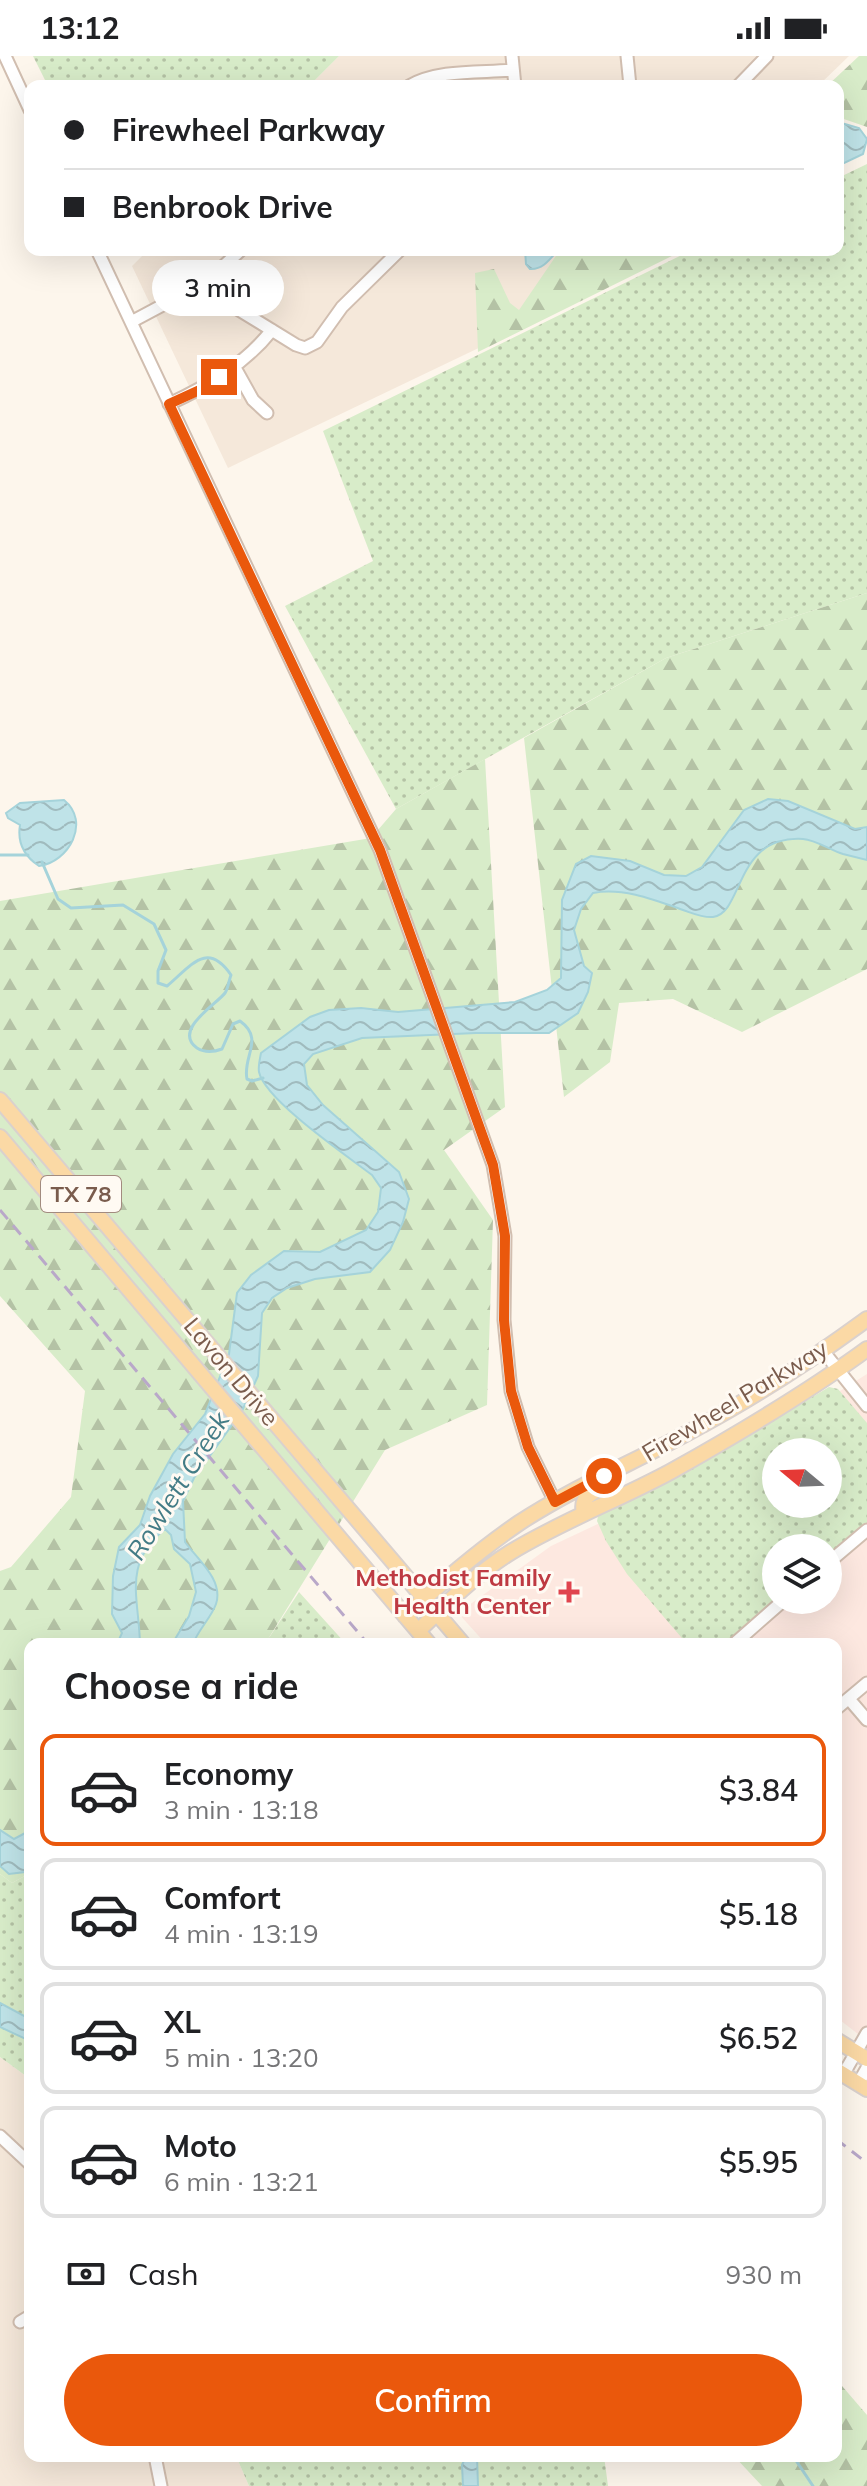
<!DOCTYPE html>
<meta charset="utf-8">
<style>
:root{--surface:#fff;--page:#f6f6f6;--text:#202124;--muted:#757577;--line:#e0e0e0;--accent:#ea580c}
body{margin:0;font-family:Mulish,sans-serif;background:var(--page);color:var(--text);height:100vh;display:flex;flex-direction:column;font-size:30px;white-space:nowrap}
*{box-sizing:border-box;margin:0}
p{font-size:26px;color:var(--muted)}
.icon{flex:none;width:44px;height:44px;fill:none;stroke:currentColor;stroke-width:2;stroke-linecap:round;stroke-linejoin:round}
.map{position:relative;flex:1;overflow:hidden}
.panel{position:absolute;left:24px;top:1582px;width:818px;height:824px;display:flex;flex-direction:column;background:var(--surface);border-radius:16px;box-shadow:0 8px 32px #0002}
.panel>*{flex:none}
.hud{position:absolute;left:24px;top:24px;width:820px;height:176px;border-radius:16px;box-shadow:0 8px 32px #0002;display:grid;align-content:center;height:176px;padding:0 40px;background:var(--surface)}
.needle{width:52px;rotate:289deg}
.fabs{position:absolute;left:762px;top:1382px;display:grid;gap:16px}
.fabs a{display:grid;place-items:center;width:80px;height:80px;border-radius:50%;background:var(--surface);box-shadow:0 8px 32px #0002;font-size:40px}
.end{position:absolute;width:36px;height:36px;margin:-18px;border:10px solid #ea580c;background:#fff;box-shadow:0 0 0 4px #fff}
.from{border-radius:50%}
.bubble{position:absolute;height:56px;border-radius:28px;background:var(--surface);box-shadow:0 8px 32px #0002;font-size:26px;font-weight:600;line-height:56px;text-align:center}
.hud b{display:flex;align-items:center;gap:28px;height:76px;font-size:30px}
.hud b+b{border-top:2px solid var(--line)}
.hud i{width:20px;height:20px;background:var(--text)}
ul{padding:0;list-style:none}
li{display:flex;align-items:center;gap:24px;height:112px;margin:0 16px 12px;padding:0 24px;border:4px solid var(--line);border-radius:16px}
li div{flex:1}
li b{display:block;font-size:30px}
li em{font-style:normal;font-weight:600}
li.selected{border-color:var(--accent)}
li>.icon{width:72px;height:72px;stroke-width:1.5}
h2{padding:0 40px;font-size:36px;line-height:96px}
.pay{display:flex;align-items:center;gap:20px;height:88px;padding:0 40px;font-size:30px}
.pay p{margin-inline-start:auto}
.primary-button{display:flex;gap:16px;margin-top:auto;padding:16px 40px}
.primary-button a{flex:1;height:92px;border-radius:48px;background:var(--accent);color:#fff;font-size:32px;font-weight:600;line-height:92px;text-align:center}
.status{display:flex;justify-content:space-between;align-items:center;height:56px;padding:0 40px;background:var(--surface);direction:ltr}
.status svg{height:22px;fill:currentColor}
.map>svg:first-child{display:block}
.residential{fill:#f5e8da}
.commercial{fill:#fde8e0;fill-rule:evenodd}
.grass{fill:url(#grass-dots);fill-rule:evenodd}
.forest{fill:url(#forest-firs)}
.water{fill:url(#water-waves);stroke:#a5d3da;stroke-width:2}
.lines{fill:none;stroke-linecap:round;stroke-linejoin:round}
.stream{stroke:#a5d3da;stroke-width:3}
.minor-casing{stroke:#d1beb0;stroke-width:15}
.major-casing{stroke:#dad1cd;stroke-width:18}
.minor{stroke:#fff;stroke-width:11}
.major{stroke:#fbd9a5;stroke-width:14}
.rail{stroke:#b9a8c9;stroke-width:3;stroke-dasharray:12 8;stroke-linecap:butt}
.route{stroke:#ea580c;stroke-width:10}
.health-dot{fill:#e0444e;stroke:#fffaf3;stroke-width:3}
.labels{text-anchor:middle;stroke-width:6;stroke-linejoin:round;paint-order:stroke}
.shield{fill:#fffaf3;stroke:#a28b7f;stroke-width:2}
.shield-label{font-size:22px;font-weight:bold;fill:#7a5c4d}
.street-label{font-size:24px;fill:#7a5c4d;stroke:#fffaf3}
.health-label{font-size:24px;font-weight:bold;fill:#be3a42;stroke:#fffaf3;text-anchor:end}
.water-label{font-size:26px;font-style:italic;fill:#437c86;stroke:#fffaf3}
</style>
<div class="status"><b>13:12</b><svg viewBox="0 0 49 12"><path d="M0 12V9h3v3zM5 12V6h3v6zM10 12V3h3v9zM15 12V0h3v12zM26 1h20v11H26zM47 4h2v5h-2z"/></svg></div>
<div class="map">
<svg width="867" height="2430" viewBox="0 0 867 2430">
<defs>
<pattern id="grass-dots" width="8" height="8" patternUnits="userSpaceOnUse" patternTransform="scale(2)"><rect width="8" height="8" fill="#d8ecc9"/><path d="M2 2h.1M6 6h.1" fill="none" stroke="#b4c2a5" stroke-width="1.8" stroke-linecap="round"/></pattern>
<pattern id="forest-firs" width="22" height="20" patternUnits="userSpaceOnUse" patternTransform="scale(2)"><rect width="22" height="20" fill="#d8ecc9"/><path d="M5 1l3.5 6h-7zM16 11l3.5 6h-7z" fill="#b4c2a5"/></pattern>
<pattern id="water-waves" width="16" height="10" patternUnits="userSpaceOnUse" patternTransform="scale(2)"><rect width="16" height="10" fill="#bfe3e8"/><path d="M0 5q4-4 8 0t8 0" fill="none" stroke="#a0bbbe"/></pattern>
</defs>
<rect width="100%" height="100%" fill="#fdf6ec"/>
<path class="residential" d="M339,0H849L818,30H309Z
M148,194H581L535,265L228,412L132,210Z
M0,2001L30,2023V2400H236L249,2430H0Z"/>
<path class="commercial" d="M867,1318V1985L836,1961V1588H486L458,1557L551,1490L719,1411ZM776,1396H828V1448H776ZM776,1492H828V1544H776Z"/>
<path class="grass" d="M33,0H339L309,30H48Z
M867,108V537L666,602L396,753L285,550L373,505L323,375L692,194H838V122Z
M829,1331L838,1333L867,1367V1469L828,1502V1492H776V1544H779L727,1588H687L627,1518L606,1485L597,1465L599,1456C676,1415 755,1377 829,1331ZM776,1396H828V1448H776Z
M299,1536L346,1588H265Z
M30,1817V2023L0,2001V1818L12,1827Z
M236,2400H604L608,2430H249Z"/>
<path class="forest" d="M859,0H867V71L838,61V30H827Z
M560,194H684L478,296L475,217L494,213L510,247L519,254Z
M867,537V913L742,976L673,943L619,947L610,1006L564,1041L524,682L666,602Z
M485,703L505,1051L444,1094L493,1164L487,1349L385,1394L265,1588H30V1817L12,1827L0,1818V1515L11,1511L71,1441L85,1335L0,1240V845L371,782L396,753Z
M836,2323L867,2359V2430H762L734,2400H836Z"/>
<path class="water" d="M838,66L859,72L867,83L863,98L838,110Z
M525,194H558C550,203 543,214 530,213L526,208Z
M768,743L788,745L855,773L867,771V804C859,802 851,800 843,798C830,794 816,784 803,783C734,779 744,857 713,861C703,862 692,857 683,854C655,844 622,831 593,837L581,853L574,874L584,910L592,917L588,936L578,957L549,977H476L362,982L313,998L304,1008L307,1029L323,1049L399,1116L409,1143L403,1166L390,1194L370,1216L315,1223L287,1232L272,1242L262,1257L258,1320L242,1355L194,1422L183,1445L185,1486C197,1503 224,1524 216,1548C211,1562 198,1574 193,1588H172L189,1560L196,1536L190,1508L174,1493L171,1479L165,1473C122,1508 139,1541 140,1588H117L122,1577L112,1558L113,1520L119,1491L140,1469L150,1440L173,1398L205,1358L229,1298L237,1237L251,1219L284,1195L320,1196L366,1174L378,1156L381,1132L372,1119C347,1100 265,1044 259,1016C258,1011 260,1002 261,997L310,961L329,954L361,952L398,956L515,946L547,934L561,922L562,844L576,808L591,800L630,805L664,819L686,820L702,811L744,754Z
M64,744C91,766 69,806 39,810C24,800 17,787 20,769L8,762L6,757L20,747Z
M30,1771V1813L25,1816L9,1818L0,1810V1774L14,1783L29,1775Z
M0,1947L30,1963V1985L0,1971Z
M466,2400H477L478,2430H463L462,2409Z"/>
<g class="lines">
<path class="stream" d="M0,799H28
M42,806L58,843L71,852L123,849L154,868L166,894L158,915V927L167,930C191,910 207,884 231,919C229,924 228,933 225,937C217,948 172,974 197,992C205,997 214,996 222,993L233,968L240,965C265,983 242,1001 247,1023L252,1025L263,1022
M793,2400L813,2430"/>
<defs>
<path id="minor" d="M5,0L30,54
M512,0L515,30
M627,0L630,30
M409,30C439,13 480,17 513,14
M738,30L767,0
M97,194L380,794L493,1109L505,1180L504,1264L511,1335L528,1391L555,1446
M206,226L231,249L296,289L305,292L317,286L342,251L400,194
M131,266L206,226L241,194
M234,310L253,344L267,357
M169,348C208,330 245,308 272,274
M823,1295L867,1350
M828,1507L867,1474
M734,1588L784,1544
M849,1643L867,1664
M836,1653L867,1627
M843,2019L867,1977
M858,2028L867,2012
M0,2080L30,2108
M20,2266L30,2260
M155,2400L161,2430"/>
<path id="major" d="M0,1044L463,1588
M0,1081L429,1588
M584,1457C580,1441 591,1437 605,1430
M405,1560C441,1527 478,1495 519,1467C577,1429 642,1403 702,1369C760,1338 815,1301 867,1263
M418,1575C447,1547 477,1517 511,1496C562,1465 618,1444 670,1416C738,1378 804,1339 867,1293
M836,1984L867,2003
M836,2014L867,2033"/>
</defs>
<use href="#minor" class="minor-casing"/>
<use href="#major" class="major-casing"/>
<use href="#minor" class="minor"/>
<use href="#major" class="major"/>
<path class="rail" d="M0,1154L368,1588
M836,2083L867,2107"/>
</g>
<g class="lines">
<path class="route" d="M219,321L204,332L169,348L380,794L493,1109L505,1180L504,1264L511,1335L528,1391L555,1446L604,1420"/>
</g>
<path class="health-dot" d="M565 1524h8v8h8v8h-8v8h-8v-8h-8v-8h8z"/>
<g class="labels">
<rect class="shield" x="41" y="1120" width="80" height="36" rx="6"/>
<g class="shield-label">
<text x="81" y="1146">TX 78</text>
</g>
<g class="street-label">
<text transform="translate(231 1316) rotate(50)" y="8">Lavon Drive</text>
<text transform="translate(735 1345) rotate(-31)" y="8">Firewheel Parkway</text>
</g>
<g class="health-label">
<text x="551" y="1530">Methodist Family<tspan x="551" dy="28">Health Center</tspan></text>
</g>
<g class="water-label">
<text transform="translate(178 1430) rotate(-58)" y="9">Rowlett Creek</text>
</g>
</g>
</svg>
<div class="fabs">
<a><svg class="needle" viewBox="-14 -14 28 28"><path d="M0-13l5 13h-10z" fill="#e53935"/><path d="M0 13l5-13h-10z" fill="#757577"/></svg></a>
<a><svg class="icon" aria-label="layers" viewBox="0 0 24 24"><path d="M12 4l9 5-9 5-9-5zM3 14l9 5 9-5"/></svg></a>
</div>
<i class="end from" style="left:604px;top:1420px"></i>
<i class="end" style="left:219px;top:321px"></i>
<div class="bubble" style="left:152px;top:204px;width:132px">3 min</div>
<div class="hud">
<b><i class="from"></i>Firewheel Parkway</b>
<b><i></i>Benbrook Drive</b>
</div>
<section class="panel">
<h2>Choose a ride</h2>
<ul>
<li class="selected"><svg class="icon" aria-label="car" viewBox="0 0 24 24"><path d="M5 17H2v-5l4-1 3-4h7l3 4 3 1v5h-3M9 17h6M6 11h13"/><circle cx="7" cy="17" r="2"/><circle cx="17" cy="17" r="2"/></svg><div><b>Economy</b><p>3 min · 13:18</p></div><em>$3.84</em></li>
<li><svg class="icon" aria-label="car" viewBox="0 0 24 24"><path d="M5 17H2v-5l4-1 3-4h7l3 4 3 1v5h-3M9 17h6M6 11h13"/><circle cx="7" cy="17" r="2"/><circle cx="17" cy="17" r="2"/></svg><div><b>Comfort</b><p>4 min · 13:19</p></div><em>$5.18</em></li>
<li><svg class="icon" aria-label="car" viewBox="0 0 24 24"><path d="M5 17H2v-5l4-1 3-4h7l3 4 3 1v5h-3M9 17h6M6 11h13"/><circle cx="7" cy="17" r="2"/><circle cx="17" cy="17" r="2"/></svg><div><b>XL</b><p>5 min · 13:20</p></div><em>$6.52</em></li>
<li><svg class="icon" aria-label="car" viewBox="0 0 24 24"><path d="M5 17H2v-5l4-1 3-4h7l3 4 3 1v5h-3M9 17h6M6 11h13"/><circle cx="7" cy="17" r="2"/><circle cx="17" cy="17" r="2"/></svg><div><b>Moto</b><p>6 min · 13:21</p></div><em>$5.95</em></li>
</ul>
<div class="pay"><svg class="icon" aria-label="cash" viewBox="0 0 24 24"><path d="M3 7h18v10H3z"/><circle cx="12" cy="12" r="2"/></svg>Cash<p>930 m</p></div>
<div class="primary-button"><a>Confirm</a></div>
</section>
</div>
